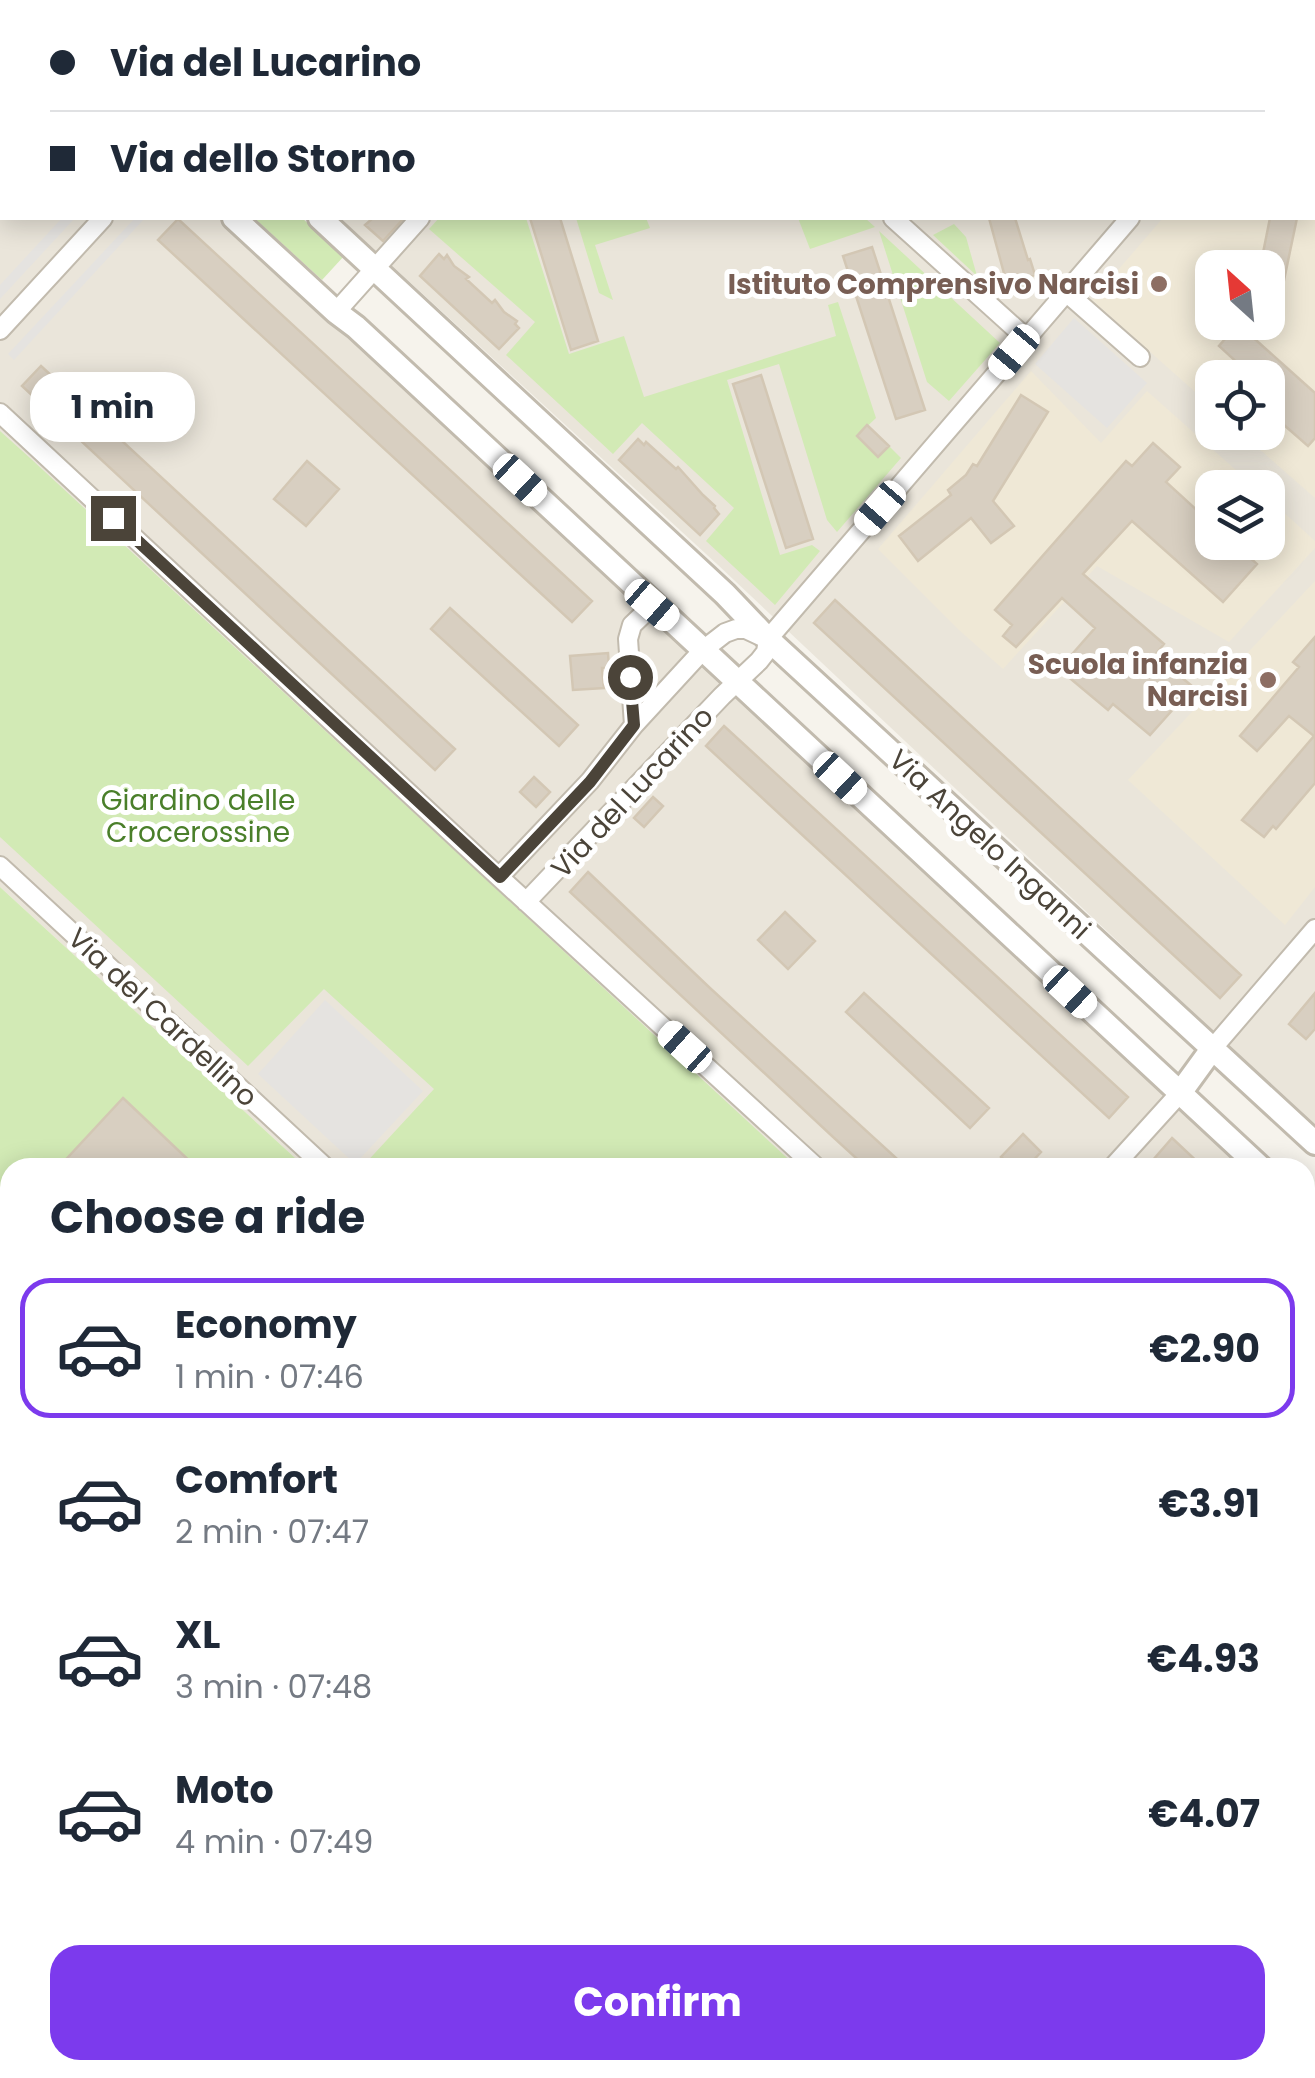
<!DOCTYPE html>
<meta charset="utf-8">
<style>
:root{--surface:#fff;--page:#f6f6f7;--text:#1f2937;--muted:#747a83;--line:#e0e1e3;--accent:#7c3aed}
body{margin:0;font-family:Poppins,sans-serif;background:var(--page);color:var(--text);height:100vh;display:flex;flex-direction:column;font-size:38px;white-space:nowrap}
*{box-sizing:border-box;margin:0}
p{font-size:32px;color:var(--muted)}
.icon{flex:none;width:55px;height:55px;fill:none;stroke:currentColor;stroke-width:2;stroke-linecap:round;stroke-linejoin:round}
.map{position:relative;flex:1;overflow:hidden}
.side{position:absolute;left:0px;top:1158px;width:1315px;height:922px;display:flex;flex-direction:column;background:var(--surface);border-radius:30px 30px 0 0;box-shadow:0 5px 25px #0003}
.side>*{flex:none}
.guide{position:absolute;left:0px;top:0px;width:1315px;height:220px;box-shadow:0 5px 25px #0003;display:grid;align-content:center;height:220px;padding:0 50px;background:var(--surface)}
.needle{width:65px;rotate:333deg}
.fabs{position:absolute;left:1195px;top:250px;display:grid;gap:20px}
.fabs a{display:grid;place-items:center;width:90px;height:90px;border-radius:20px;background:var(--surface);box-shadow:0 5px 25px #0003;font-size:50px}
.end{position:absolute;width:45px;height:45px;margin:-22px;border:12px solid #4b4439;background:#fff;box-shadow:0 0 0 5px #fff}
.from{border-radius:50%}
.bubble{position:absolute;height:70px;border-radius:30px;background:var(--surface);box-shadow:0 5px 25px #0003;font-size:32px;font-weight:700;line-height:70px;text-align:center}
.car{position:absolute;width:30px;height:60px;margin:-30px -15px;border-radius:12px;box-shadow:0 0 8px 2px #0007;background:linear-gradient(#fff 24%,#345 0 40%,#fff 0 76%,#345 0 86%,#fff 0)}
.guide b{display:flex;align-items:center;gap:35px;height:95px;font-size:38px}
.guide b+b{border-top:2px solid var(--line)}
.guide i{width:25px;height:25px;background:var(--text)}
ul{padding:0;list-style:none}
li{display:flex;align-items:center;gap:30px;height:140px;margin:0 20px 15px;padding:0 30px;border:5px solid transparent;border-radius:30px}
li div{flex:1}
li b{display:block;font-size:38px}
li em{font-style:normal;font-weight:700}
li.on{border-color:var(--accent)}
li>.icon{width:90px;height:90px;stroke-width:1.5}
h2{padding:0 50px;font-size:45px;line-height:120px}
.action{display:flex;gap:20px;margin-top:auto;padding:20px 50px}
.action a{flex:1;height:115px;border-radius:30px;background:var(--accent);color:#fff;font-size:40px;font-weight:700;line-height:115px;text-align:center}
.map>svg:first-child{display:block}
.residential{fill:#eae5da;fill-rule:evenodd}
.commercial{fill:#f7ead8}
.industrial{fill:#e6e2dd}
.education{fill:#efe8d6;fill-rule:evenodd}
.green{fill:#d2eab5}
.parking{fill:#e5e3e0}
.building{fill:#d8cfc1;stroke:#d3c7b4;stroke-width:2.5}
.lines{fill:none;stroke-linecap:round;stroke-linejoin:round}
.minor-casing{stroke:#c2bbae;stroke-width:22}
.tertiary-casing{stroke:#c2bbae;stroke-width:28}
.secondary-casing{stroke:#d6c79b;stroke-width:30}
.primary-casing{stroke:#e6c16a;stroke-width:32}
.minor{stroke:#fff;stroke-width:18}
.tertiary{stroke:#fff;stroke-width:22}
.secondary{stroke:#fff3cd;stroke-width:25}
.primary{stroke:#ffe39c;stroke-width:28}
.route{stroke:#4b4439;stroke-width:12}
.education-dot{fill:#8d6e63;stroke:#fff;stroke-width:4}
.labels{text-anchor:middle;stroke-width:10;stroke-linejoin:round;paint-order:stroke}
.education-label{font-size:28px;font-weight:bold;fill:#785e54;stroke:#fff;text-anchor:end}
.street-label{font-size:28px;fill:#4b4439;stroke:#fff}
.park-label{font-size:28px;fill:#4a7f2a;stroke:#fff}
</style>
<div class="map">
<svg width="1315" height="2078" viewBox="0 0 1315 2078">
<rect width="100%" height="100%" fill="#f6f3ec"/>
<path class="residential" d="M103,0H1315V1127L718,565L340,218H1312V2H106ZM1212,268H1268V322H1212ZM1212,378H1268V432H1212ZM1212,488H1268V542H1212Z
M0,2L2,4V218H234L1258,1167H305L0,887Z
M1305,1211L1315,1220V1879L1305,1891Z
M1038,2070H1166L1159,2078H1039L1034,2075Z"/>
<path class="commercial" d="M10,1827V1901L0,1894V1840Z"/>
<path class="industrial" d="M0,1462L10,1470V1635L0,1627Z"/>
<path class="education" d="M1315,40V498L1241,433L1268,432V378H1212V407L1092,300L1163,218H1312V43ZM1212,268H1268V322H1212Z
M1031,371L1101,443L1147,391L1255,487L1212,488V542H1268V498L1315,541V548L1229,642L1097,566L1003,669L959,630L878,549Z
M1315,581V887L1285,925L1128,780Z"/>
<path class="green" d="M254,218H302L344,256L322,280Z
M439,218H526L569,354L624,336L644,397L836,336L828,305L838,302L876,418L857,436L878,456L889,446L901,458L837,532L827,520L779,364L727,380L780,555L812,545L820,551L775,605L706,541L734,508L642,423L613,454L506,355L535,322L429,229Z
M576,218H646L650,228L595,245L613,300L599,293Z
M798,218H865L875,227L810,249Z
M954,224L966,237L977,276L933,235Z
M879,231L1000,343L949,401L927,382Z
M0,431L30,458L797,1167H362L434,1089L324,989L248,1066L0,837Z
M0,887L305,1167L10,1168V1470L0,1462Z
M387,2070H725L734,2078H383Z"/>
<path class="parking" d="M62,218H75L0,299V285Z
M135,218H145L14,360L8,354Z
M1074,318L1147,383L1107,428L1035,364Z
M325,1000L423,1091L355,1164L258,1074Z
M1305,1473L1315,1481V1656L1305,1646Z
M1,1686L10,1693V1819L0,1831Z"/>
<path class="building" d="M373,218H404L383,241L365,225Z
M530,218H560L598,341L571,350Z
M989,218H1015L1028,260L1030,259L1035,275L1026,278L1027,282L1008,288Z
M1270,218H1297L1274,328L1268,327V268H1260Z
M178,219L592,601L572,622L158,240Z
M872,247L925,410L896,419L843,256Z
M439,254L444,259L447,255L454,266L469,277L466,279L492,303L495,300L504,312L517,321L515,324L519,328L499,349L420,276Z
M1238,324L1315,393V438L1308,446L1268,411V378H1254L1219,346Z
M41,366L455,749L435,770L22,386Z
M761,375L813,539L786,548L733,384Z
M1021,395L1048,412L993,501L1014,526L991,543L971,518L918,561L899,536L951,495L948,490L966,475L973,464L977,466Z
M867,425L889,446L878,457L857,436Z
M638,439L644,445L646,442L676,469L678,467L703,495L715,506L714,508L719,514L700,535L619,460Z
M1153,443L1180,467L1166,482L1212,524V542H1233L1257,564L1223,602L1132,521L1083,574L1164,644L1155,655L1193,687L1150,735L1113,704L1108,710L1059,669L1095,628L1062,598L1016,647L1003,636L1012,625L995,610L1126,461L1132,466Z
M307,461L339,489L306,526L274,499Z
M835,600L1241,975L1220,998L814,623Z
M450,608L578,725L559,746L431,629Z
M1315,637V783L1276,829L1273,826L1264,837L1242,820L1314,736L1289,716L1257,751L1240,736L1299,667L1293,662Z
M608,653L609,668H602L604,688L573,690L570,656Z
M724,726L1128,1097L1109,1118L706,746Z
M534,777L550,792L536,807L520,792Z
M653,797L663,806L644,827L634,818Z
M588,872L711,989L907,1168H867L832,1136L570,892Z
M785,912L815,941L788,969L758,940Z
M864,993L989,1108L970,1128L846,1012Z
M1315,993V1029L1306,1039L1289,1024Z
M123,1098L197,1168H58Z
M1023,1134L1041,1152L1026,1168H1013L1001,1157Z
M1172,1138L1204,1168H1161L1153,1160Z"/>
<g class="lines">
<defs>
<path id="minor" d="M658,0L661,2
M1311,0L1315,4
M605,2L607,0
M893,218L1026,338
M1066,292L1140,357
M336,312L420,218
M0,330L103,218
M0,413L486,865L817,1168
M634,725L628,639L632,625L653,605
M0,866L326,1168
M499,877L590,781L634,725L703,650L725,633L736,629H746L763,637
M526,902L722,696L759,661L766,652L768,639L1130,218
M1212,1049L1315,929
M1112,1168L1180,1093
M1305,1853L1315,1862
M0,1936L10,1943
M186,2070L197,2078
M354,2078L359,2070"/>
<path id="tertiary" d="M85,0L88,2
M0,1L2,4
M234,218L336,312L356,327L1261,1168
M320,218L725,594L768,639L1315,1143
M1180,1093L1212,1049
M1305,1208L1315,1218"/>
<path id="secondary" d="M0,1993L10,2001
M0,2032L10,2040
M51,2070L61,2078
M103,2070L114,2078"/>
<path id="primary" d="M1305,1903L1315,1890
M1305,1965L1315,1953
M1167,2078L1173,2070
M1216,2078L1223,2070"/>
</defs>
<use href="#minor" class="minor-casing"/>
<use href="#tertiary" class="tertiary-casing"/>
<use href="#secondary" class="secondary-casing"/>
<use href="#primary" class="primary-casing"/>
<use href="#minor" class="minor"/>
<use href="#tertiary" class="tertiary"/>
<use href="#secondary" class="secondary"/>
<use href="#primary" class="primary"/>
</g>
<g class="lines">
<path class="route" d="M113,518L500,877L590,782L634,725L630,677"/>
</g>
<g class="education-dot">
<circle cx="1159" cy="284" r="10"/>
<circle cx="1268" cy="680" r="10"/>
</g>
<g class="labels">
<g class="education-label">
<text x="1139" y="294">Istituto Comprensivo Narcisi</text>
<text x="1248" y="674">Scuola infanzia<tspan x="1248" dy="32">Narcisi</tspan></text>
</g>
<g class="street-label">
<text transform="translate(632 792) rotate(-47)" y="10">Via del Lucarino</text>
<text transform="translate(990 844) rotate(43)" y="10">Via Angelo Inganni</text>
<text transform="translate(163 1017) rotate(43)" y="10">Via del Cardellino</text>
</g>
<g class="park-label">
<text x="198" y="810">Giardino delle<tspan x="198" dy="32">Crocerossine</tspan></text>
</g>
</g>
</svg>
<div class="fabs">
<a><svg class="needle" viewBox="-14 -14 28 28"><path d="M0-13l5 13h-10z" fill="#e53935"/><path d="M0 13l5-13h-10z" fill="#747a83"/></svg></a>
<a><svg class="icon" aria-label="locate" viewBox="0 0 24 24"><circle cx="12" cy="12" r="6"/><path d="M12 2v4M12 18v4M2 12h4M18 12h4"/></svg></a>
<a><svg class="icon" aria-label="layers" viewBox="0 0 24 24"><path d="M12 4l9 5-9 5-9-5zM3 14l9 5 9-5"/></svg></a>
</div>
<i class="end from" style="left:630px;top:677px"></i>
<i class="end" style="left:113px;top:518px"></i>
<div class="bubble" style="left:30px;top:372px;width:165px">1 min</div>
<i class="car" style="left:1014px;top:352px;rotate:220deg"></i>
<i class="car" style="left:520px;top:480px;rotate:133deg"></i>
<i class="car" style="left:880px;top:508px;rotate:221deg"></i>
<i class="car" style="left:652px;top:605px;rotate:131deg"></i>
<i class="car" style="left:840px;top:778px;rotate:133deg"></i>
<i class="car" style="left:1070px;top:992px;rotate:133deg"></i>
<i class="car" style="left:685px;top:1047px;rotate:312deg"></i>
<div class="guide">
<b><i class="from"></i>Via del Lucarino</b>
<b><i></i>Via dello Storno</b>
</div>
<section class="side">
<h2>Choose a ride</h2>
<ul>
<li class="on"><svg class="icon" aria-label="car" viewBox="0 0 24 24"><path d="M5 17H2v-5l4-1 3-4h7l3 4 3 1v5h-3M9 17h6M6 11h13"/><circle cx="7" cy="17" r="2"/><circle cx="17" cy="17" r="2"/></svg><div><b>Economy</b><p>1 min · 07:46</p></div><em>€2.90</em></li>
<li><svg class="icon" aria-label="car" viewBox="0 0 24 24"><path d="M5 17H2v-5l4-1 3-4h7l3 4 3 1v5h-3M9 17h6M6 11h13"/><circle cx="7" cy="17" r="2"/><circle cx="17" cy="17" r="2"/></svg><div><b>Comfort</b><p>2 min · 07:47</p></div><em>€3.91</em></li>
<li><svg class="icon" aria-label="car" viewBox="0 0 24 24"><path d="M5 17H2v-5l4-1 3-4h7l3 4 3 1v5h-3M9 17h6M6 11h13"/><circle cx="7" cy="17" r="2"/><circle cx="17" cy="17" r="2"/></svg><div><b>XL</b><p>3 min · 07:48</p></div><em>€4.93</em></li>
<li><svg class="icon" aria-label="car" viewBox="0 0 24 24"><path d="M5 17H2v-5l4-1 3-4h7l3 4 3 1v5h-3M9 17h6M6 11h13"/><circle cx="7" cy="17" r="2"/><circle cx="17" cy="17" r="2"/></svg><div><b>Moto</b><p>4 min · 07:49</p></div><em>€4.07</em></li>
</ul>
<div class="action"><a>Confirm</a></div>
</section>
</div>
